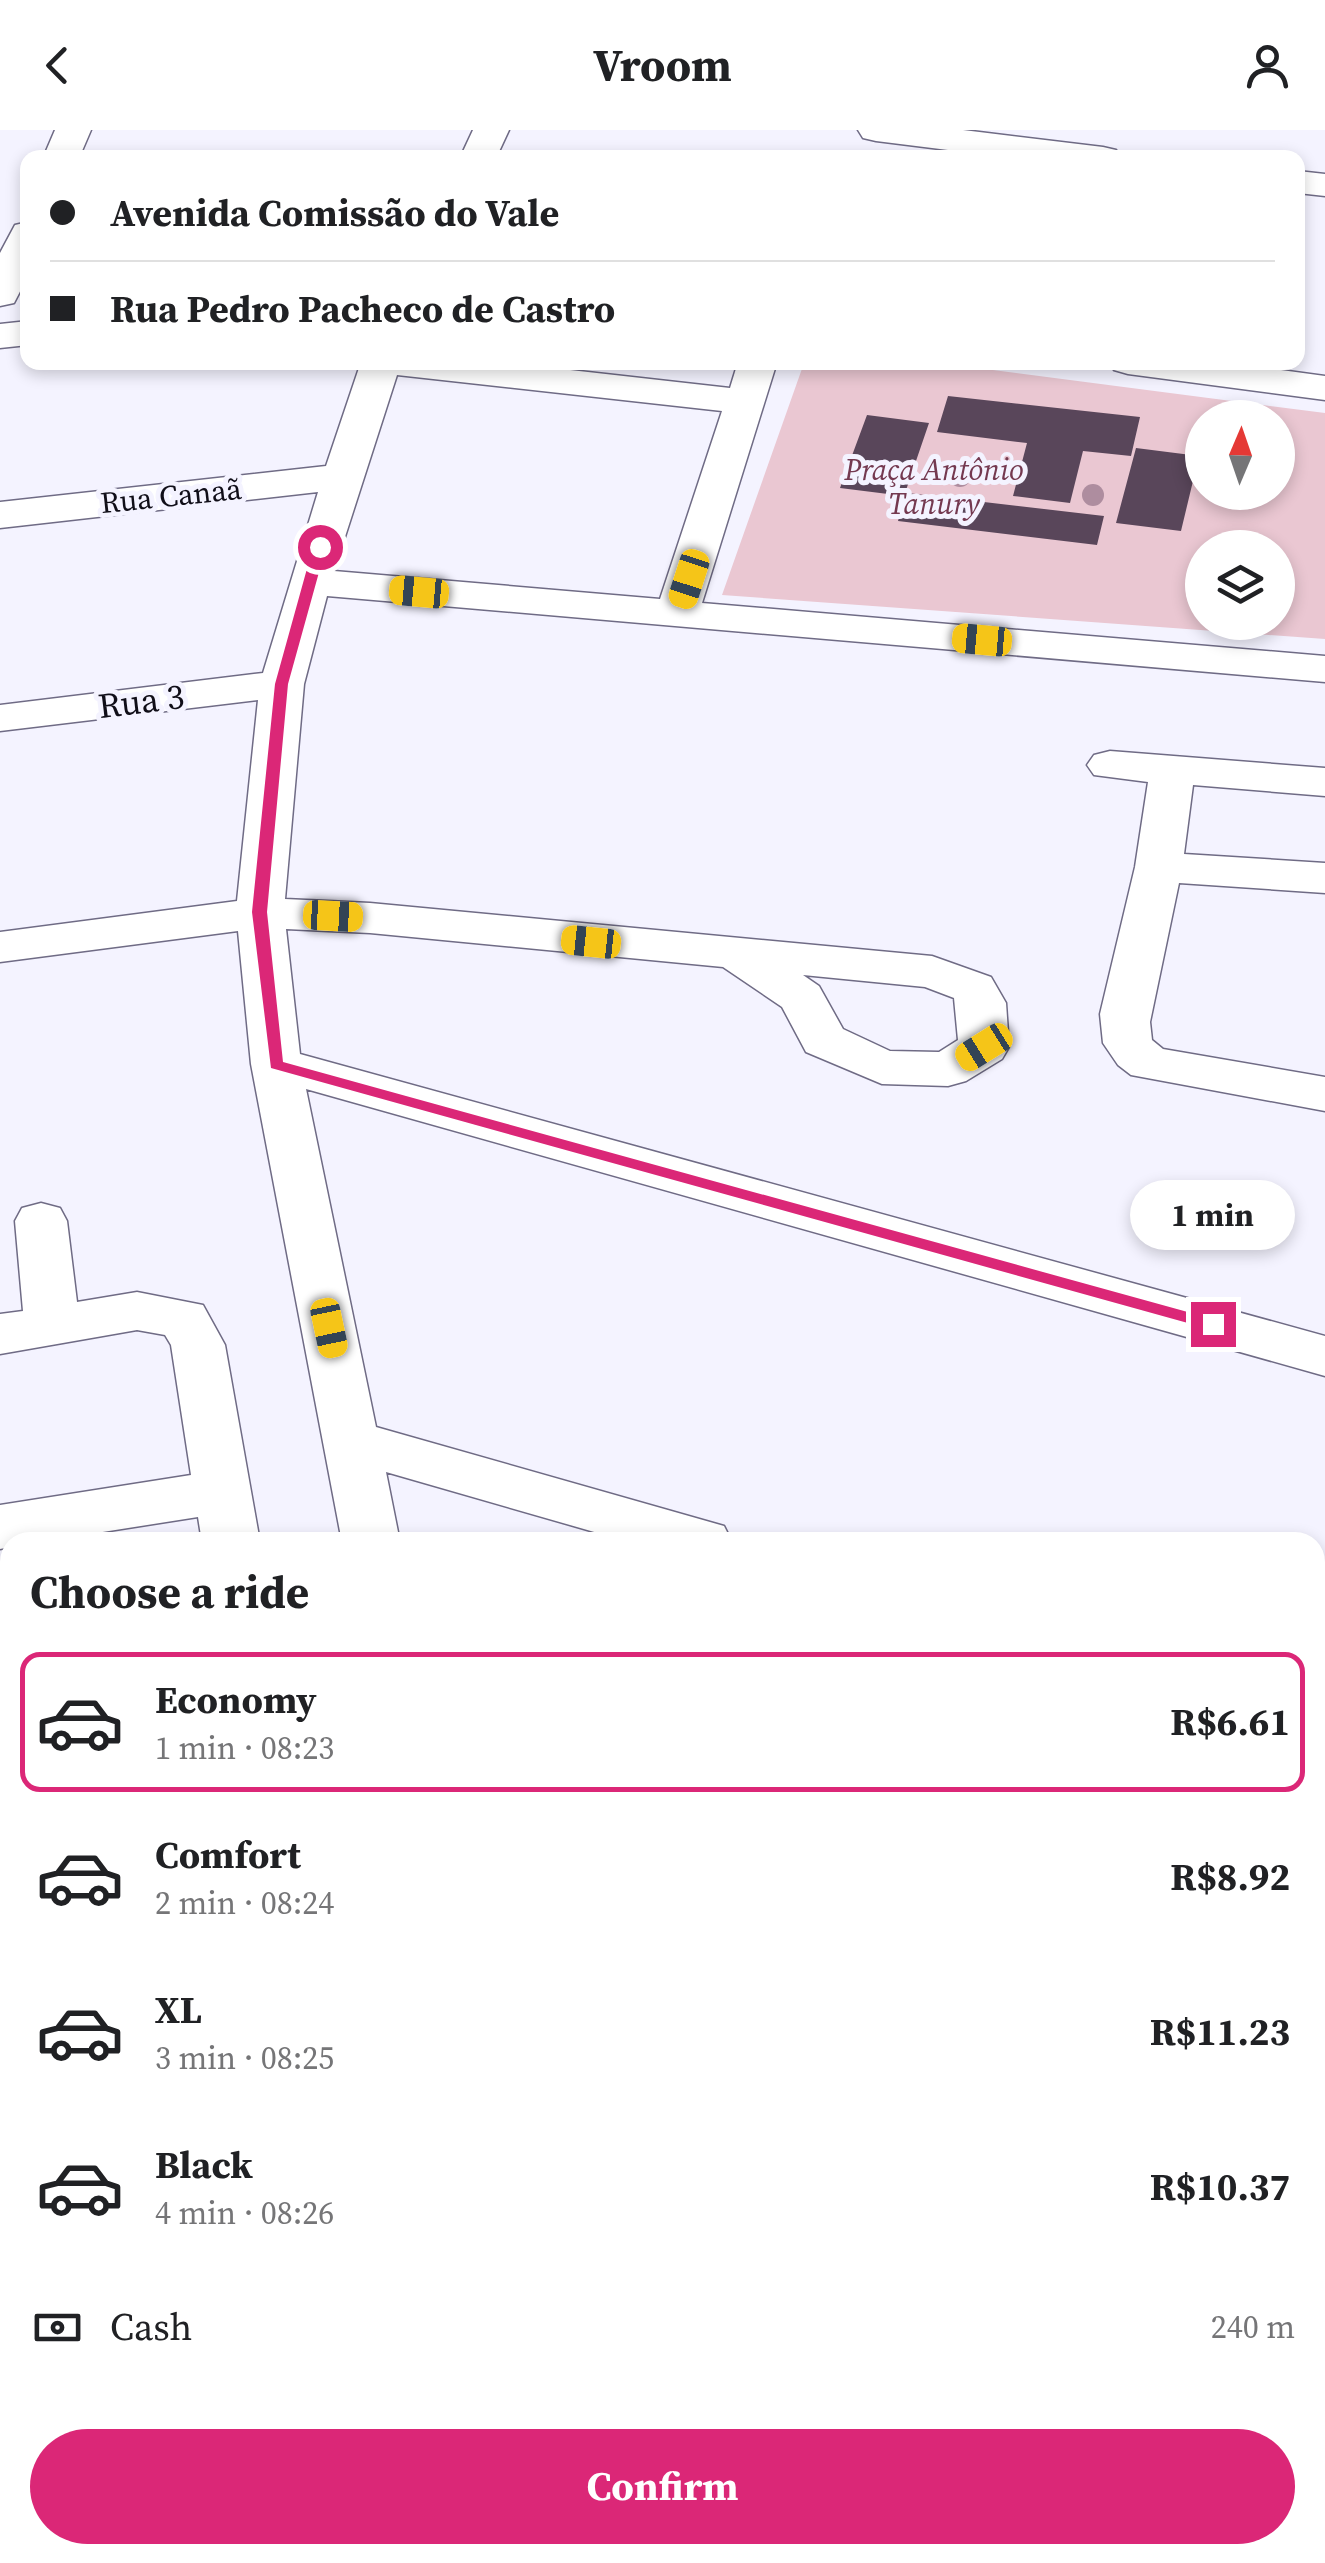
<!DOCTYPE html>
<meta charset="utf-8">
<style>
:root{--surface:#fff;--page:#f2f2f2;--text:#202124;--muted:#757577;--line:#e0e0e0;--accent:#db2777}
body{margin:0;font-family:"Source Serif 4",serif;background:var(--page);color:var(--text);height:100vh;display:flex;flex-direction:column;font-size:38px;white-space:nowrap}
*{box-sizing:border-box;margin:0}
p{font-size:32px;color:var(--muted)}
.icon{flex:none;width:55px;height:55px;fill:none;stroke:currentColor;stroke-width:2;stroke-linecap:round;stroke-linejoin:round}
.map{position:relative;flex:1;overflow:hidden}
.side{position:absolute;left:0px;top:1402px;width:1325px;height:1032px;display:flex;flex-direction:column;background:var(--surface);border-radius:30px 30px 0 0;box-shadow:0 5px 15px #0003}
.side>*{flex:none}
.banner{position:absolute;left:20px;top:20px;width:1285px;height:220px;border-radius:20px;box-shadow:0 5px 15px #0003;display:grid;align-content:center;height:220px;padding:0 30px;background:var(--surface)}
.needle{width:65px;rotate:2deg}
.controls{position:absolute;left:1185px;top:270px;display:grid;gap:20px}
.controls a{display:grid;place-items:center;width:110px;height:110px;border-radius:50%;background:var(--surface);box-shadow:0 5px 15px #0003;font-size:50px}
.end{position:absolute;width:45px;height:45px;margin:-22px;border:12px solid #db2777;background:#fff;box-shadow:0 0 0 5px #fff}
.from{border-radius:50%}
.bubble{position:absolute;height:70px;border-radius:35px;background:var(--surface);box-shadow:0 5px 15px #0003;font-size:32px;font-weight:700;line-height:70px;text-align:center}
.car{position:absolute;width:30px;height:60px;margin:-30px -15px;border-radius:12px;box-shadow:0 0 8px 2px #0007;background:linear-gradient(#f5c518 24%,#345 0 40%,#f5c518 0 76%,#345 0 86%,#f5c518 0)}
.banner b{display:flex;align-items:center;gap:35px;height:95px;font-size:38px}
.banner b+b{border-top:2px solid var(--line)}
.banner i{width:25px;height:25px;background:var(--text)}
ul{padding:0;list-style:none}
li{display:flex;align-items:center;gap:30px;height:140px;margin:0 20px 15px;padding:0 10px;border:5px solid transparent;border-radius:20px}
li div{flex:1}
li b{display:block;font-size:38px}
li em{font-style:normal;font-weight:700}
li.active{border-color:var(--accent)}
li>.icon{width:90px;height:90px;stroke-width:1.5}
h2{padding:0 30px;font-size:45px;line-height:120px}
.pay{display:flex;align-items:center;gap:25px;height:110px;padding:0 30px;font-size:38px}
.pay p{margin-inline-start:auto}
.button{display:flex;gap:20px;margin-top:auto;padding:20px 30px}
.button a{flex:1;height:115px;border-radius:60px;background:var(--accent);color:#fff;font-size:40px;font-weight:700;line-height:115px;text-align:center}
header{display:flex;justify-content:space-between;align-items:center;height:130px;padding:0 30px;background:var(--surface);font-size:45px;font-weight:700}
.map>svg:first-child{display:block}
.green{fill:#eac7d2;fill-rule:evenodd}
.building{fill:#59465a}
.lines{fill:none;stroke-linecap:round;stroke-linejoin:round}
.minor-casing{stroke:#6f6b85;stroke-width:3}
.minor{fill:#fff;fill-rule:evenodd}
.tree{fill:#ae8d9f}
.route{fill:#db2777}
.labels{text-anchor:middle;stroke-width:10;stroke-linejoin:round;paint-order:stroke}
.far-park-label{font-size:30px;font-style:italic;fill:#743950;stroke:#f4f3ff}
.far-street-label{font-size:30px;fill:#100e18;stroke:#f4f3ff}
.street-label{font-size:35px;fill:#100e18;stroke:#f4f3ff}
</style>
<header><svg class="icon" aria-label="back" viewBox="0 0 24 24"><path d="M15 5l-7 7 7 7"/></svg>Vroom<svg class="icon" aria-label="person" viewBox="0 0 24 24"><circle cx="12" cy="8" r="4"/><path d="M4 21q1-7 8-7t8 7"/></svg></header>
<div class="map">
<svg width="1325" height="2433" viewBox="0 0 1325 2433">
<rect width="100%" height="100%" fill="#f4f3ff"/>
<path class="green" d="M804,233H939L1325,283V509L722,465ZM1202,288H1278V362H1202ZM1202,418H1278V492H1202Z"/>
<path class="building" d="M948,266L1140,287L1131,326L1083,321L1070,373L1013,366L1027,313L937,302Z
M867,285L929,293L904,366L840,358Z
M1136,318L1199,326L1181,401L1116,393Z
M907,363L1104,386L1097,415L898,391Z
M10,1467V1880L0,1882V1468Z"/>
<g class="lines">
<defs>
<path id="minor" d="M55,0H91L79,28H43Z
M473,0H509L496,28H460Z
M858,0H963L1103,17L1116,20L1121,28H1012L876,11L863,8Z
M1298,41L1325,44V66L1298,63Z
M28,92V146L14,173L0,176V123L15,95Z
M28,191V215L0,218V194Z
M361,232H500L730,258L738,232H777L702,473L1325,526V552L327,466L304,554L285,769L370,773L932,826L991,847L1006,873L1009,917L1002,929L966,951L948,956L882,954L806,922L782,877L723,837L370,803L286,799L300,924L1325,1206V1246L306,959L376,1297L724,1396L732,1412H629L386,1342L400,1412H342L251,934L238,801L0,832V802L237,771L258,570L0,601V575L263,543L318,362L0,398V372L326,336ZM397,245L722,281L660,469L334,441ZM803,845L925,857L954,868L958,910L939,922L890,921L843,899L819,856Z
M1109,232H1222L1325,246V270L1128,244L1114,240Z
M1110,621L1325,638V666L1193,655L1184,724L1325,733V763L1179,753L1150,892L1152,910L1163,919L1325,947V981L1131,945L1118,935L1103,913L1100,884L1135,737L1148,652L1094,645L1087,635L1094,625Z
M41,1073L60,1078L67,1091L77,1172L137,1162L203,1175L225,1215L260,1412H202L198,1387L39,1412H10V1417L0,1419V1375L191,1345L171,1215L165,1205L137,1200L0,1224V1184L23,1181L15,1091L22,1078Z
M1315,1566L1325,1569V1617L1315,1614Z
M0,1879H10V1935L0,1937Z
M10,2021V2083L0,2085V2023Z
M1315,2197L1325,2201V2267L1315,2263Z
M518,2425H592L593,2433H519Z"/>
</defs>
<use href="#minor" class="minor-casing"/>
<use href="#minor" class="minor"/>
</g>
<g class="tree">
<circle cx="960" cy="346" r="11"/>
<circle cx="1093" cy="365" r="11"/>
</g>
<path class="route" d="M320,414L326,417L288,554L267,782L283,932L1213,1189L1218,1190V1199L1213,1200L271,938L252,782L275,554L313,417Z"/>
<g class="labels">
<g class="far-park-label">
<text x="934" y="350">Praça Antônio<tspan x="934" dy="34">Tanury</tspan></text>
</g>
<g class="far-street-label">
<text transform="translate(171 366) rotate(-6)" y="10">Rua Canaã</text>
</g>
<g class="street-label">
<text transform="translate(141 571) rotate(-7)" y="12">Rua 3</text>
</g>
</g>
</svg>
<div class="controls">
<a><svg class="needle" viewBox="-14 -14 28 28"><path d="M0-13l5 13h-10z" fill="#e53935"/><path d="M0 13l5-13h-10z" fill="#757577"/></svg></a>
<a><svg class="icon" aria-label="layers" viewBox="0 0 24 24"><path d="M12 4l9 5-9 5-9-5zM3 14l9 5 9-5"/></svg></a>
</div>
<i class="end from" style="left:320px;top:417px"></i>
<i class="end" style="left:1213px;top:1194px"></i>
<div class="bubble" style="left:1130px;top:1050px;width:165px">1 min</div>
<i class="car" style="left:689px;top:449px;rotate:198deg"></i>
<i class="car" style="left:419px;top:462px;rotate:275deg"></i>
<i class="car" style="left:982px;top:510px;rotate:275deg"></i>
<i class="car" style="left:333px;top:786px;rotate:93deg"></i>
<i class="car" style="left:591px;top:812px;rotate:276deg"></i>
<i class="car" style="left:984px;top:917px;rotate:238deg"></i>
<i class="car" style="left:329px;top:1198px;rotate:168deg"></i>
<div class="banner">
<b><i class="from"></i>Avenida Comissão do Vale</b>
<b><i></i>Rua Pedro Pacheco de Castro</b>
</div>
<section class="side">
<h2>Choose a ride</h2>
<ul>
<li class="active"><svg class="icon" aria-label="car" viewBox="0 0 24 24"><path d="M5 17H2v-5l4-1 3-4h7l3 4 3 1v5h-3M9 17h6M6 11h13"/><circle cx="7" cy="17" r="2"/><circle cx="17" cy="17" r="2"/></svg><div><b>Economy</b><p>1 min · 08:23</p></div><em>R$6.61</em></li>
<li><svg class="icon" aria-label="car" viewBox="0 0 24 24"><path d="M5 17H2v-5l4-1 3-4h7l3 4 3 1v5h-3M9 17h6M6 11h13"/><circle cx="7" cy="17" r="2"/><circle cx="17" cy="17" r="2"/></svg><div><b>Comfort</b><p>2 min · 08:24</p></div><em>R$8.92</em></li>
<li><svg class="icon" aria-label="car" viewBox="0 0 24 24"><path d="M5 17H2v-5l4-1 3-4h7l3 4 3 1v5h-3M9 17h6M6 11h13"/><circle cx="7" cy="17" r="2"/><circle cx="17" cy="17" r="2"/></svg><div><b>XL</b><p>3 min · 08:25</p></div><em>R$11.23</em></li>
<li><svg class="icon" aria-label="car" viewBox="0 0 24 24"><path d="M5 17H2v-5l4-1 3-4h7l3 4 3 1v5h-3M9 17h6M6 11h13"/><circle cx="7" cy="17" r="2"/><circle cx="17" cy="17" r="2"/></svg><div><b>Black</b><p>4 min · 08:26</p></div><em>R$10.37</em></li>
</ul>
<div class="pay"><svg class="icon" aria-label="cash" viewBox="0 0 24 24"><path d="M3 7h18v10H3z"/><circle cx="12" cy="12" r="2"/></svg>Cash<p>240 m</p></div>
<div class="button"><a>Confirm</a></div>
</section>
</div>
